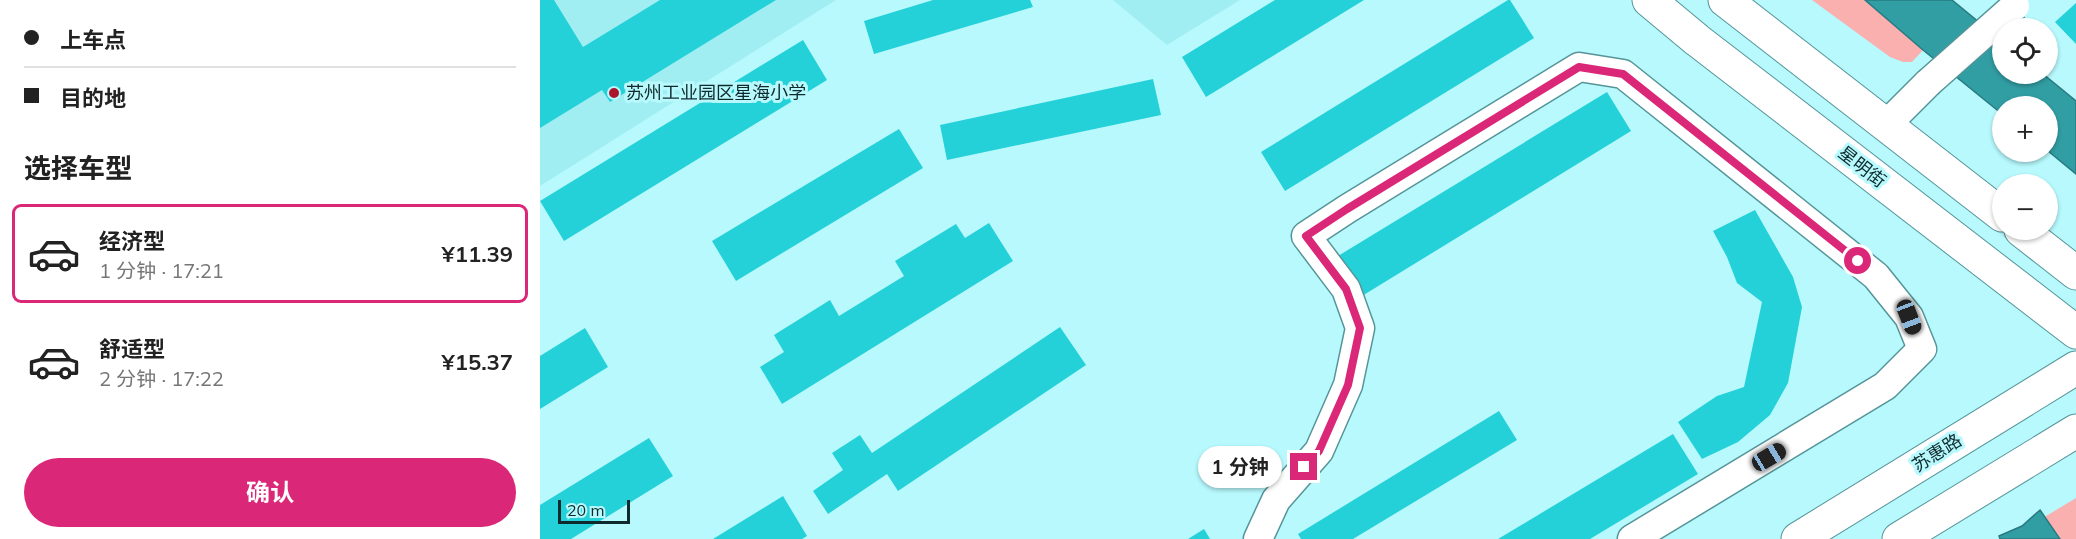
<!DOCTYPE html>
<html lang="zh">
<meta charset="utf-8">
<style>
:root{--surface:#fff;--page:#f2f2f2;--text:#222;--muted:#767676;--line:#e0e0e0;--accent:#db2777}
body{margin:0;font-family:Mulish,"Noto Sans SC",sans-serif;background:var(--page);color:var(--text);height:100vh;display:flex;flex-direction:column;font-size:22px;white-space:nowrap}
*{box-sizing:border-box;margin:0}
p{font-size:20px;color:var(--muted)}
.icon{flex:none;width:33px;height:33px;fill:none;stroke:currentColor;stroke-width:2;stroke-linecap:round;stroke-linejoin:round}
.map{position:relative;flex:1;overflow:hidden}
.panel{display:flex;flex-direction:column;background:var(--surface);width:540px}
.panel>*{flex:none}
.hud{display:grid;align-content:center;height:132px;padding:0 24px;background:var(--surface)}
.tools{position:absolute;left:1452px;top:18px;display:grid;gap:12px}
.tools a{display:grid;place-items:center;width:66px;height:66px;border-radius:50%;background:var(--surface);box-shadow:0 2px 4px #0004;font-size:30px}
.scale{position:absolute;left:18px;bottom:15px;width:72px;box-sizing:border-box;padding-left:6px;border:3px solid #0f2a2c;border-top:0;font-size:16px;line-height:21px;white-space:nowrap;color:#0f2a2c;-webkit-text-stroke:4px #b7f9fd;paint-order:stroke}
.end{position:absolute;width:27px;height:27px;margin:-14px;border:8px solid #db2777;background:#fff;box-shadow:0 0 0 3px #fff}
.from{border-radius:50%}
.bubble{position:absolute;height:42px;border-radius:21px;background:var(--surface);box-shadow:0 2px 4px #0004;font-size:20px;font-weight:700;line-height:42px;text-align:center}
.car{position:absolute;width:18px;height:36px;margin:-18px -9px;border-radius:8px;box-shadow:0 0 4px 2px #0007;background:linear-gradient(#222 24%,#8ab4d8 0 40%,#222 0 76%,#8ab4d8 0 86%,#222 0)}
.hud b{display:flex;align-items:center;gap:21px;height:57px;font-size:22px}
.hud b+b{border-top:2px solid var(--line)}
.hud i{width:15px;height:15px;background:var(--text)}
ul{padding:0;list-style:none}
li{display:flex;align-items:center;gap:18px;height:99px;margin:0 12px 9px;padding:0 12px;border:3px solid transparent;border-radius:9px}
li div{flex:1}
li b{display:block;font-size:22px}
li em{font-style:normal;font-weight:700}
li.on{border-color:var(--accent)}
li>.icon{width:54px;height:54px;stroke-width:1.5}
h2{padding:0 24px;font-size:27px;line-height:72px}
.action{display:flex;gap:12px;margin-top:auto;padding:12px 24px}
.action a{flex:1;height:69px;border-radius:36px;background:var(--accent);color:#fff;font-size:24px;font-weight:700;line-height:69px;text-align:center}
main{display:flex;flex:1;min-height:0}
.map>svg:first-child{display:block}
.built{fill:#a1eef2}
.green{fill:#fab0af}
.water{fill:#319ea4;stroke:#277b80;stroke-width:1.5}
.building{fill:#25d1d9}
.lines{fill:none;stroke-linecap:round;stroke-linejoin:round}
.minor-casing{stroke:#559599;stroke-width:31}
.major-casing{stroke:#559599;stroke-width:35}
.minor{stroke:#fff;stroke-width:28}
.major{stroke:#fff;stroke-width:33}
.minor-bridge-casing{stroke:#559599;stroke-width:31;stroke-linecap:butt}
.minor-bridge{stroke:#fff;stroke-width:28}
.route{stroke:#db2777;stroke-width:8}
.poi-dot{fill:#ab152e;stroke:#b7f9fd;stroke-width:2}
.labels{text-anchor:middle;stroke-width:6;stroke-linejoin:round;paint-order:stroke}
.poi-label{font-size:18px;fill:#0f2a2c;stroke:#b7f9fd;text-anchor:start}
.street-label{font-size:18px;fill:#0f2a2c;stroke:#b7f9fd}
</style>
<main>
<section class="panel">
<div class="hud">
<b><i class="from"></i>上车点</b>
<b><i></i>目的地</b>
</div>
<h2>选择车型</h2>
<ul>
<li class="on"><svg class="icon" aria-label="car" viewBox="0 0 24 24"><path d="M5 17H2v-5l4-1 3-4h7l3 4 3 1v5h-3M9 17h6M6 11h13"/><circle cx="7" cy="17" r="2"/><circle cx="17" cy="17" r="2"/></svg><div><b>经济型</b><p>1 分钟 · 17:21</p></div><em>¥11.39</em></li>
<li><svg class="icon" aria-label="car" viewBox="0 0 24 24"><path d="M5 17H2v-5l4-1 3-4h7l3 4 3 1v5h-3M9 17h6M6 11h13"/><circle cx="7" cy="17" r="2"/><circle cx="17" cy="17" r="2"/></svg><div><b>舒适型</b><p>2 分钟 · 17:22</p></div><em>¥15.37</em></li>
</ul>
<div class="action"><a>确认</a></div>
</section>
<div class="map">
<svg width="1536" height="539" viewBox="0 0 1536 539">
<rect width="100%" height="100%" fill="#b7f9fd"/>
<path class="built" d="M0,0H296L0,186Z
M573,0H700L627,45Z"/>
<path class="green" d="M1272,0H1325L1383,50L1372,62H1363L1350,57Z
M1536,498V539H1468Z"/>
<path class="water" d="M1325,0H1412L1462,41V74H1503L1536,101V174L1508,151V106H1462V114L1383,50Z
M1500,510L1520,539H1460L1459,536L1482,526Z"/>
<path class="building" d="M0,0H14L43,47L120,0H236L70,102L62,90L0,128Z
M393,0H490L493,7L334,54L324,21Z
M735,0H824L666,97L642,57Z
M968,0H970L994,38L745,191L721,152Z
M1536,3V44L1515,22Z
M263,40L287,80L24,241L0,201Z
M613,79L621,115L407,160L400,125Z
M1067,92L1091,131L822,296L798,256Z
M359,129L383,168L196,281L172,241Z
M1215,210L1253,277L1262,307L1248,383L1230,415L1198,442L1162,459L1138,422L1177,396L1204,387L1222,302L1197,283L1187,257L1173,231Z
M449,223L473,261L242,404L220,367L244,352L234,335L290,300L299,316L364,276L355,261L416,224L425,238Z
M520,327L546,365L358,491L347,474L288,514L273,491L303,470L292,453L320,435L332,453Z
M45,328L68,367L0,409V356Z
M959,411L977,440L813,539H761L758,534Z
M1133,434L1158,474L1050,539H958Z
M109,438L133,476L31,539H0V505Z
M243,496L267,536L262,539H173Z
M664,529L670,539H648Z"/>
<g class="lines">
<defs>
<path id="minor" d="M1347,124L1388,83
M718,539L736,500L779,451L808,385L820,328L806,289L766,236L807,209L1039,67L1083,74L1336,276L1369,317L1382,349L1345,386L1092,539"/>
<path id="major" d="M1109,0L1157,40L1536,332
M1185,0L1462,215
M1481,230L1536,273
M1258,539L1536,368
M1359,539L1536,431"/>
</defs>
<use href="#minor" class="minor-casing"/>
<use href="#major" class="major-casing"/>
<use href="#minor" class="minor"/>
<use href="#major" class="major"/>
<defs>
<path id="minor-bridge" d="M1388,83L1475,6"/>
</defs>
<use href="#minor-bridge" class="minor-bridge-casing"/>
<use href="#minor-bridge" class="minor-bridge"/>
</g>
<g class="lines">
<path class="route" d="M764,467L779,451L808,385L820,328L806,289L766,236L807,209L1039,67L1083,74L1318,261"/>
</g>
<circle class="poi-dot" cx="74" cy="93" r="6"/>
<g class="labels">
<g class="poi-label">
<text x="86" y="99">苏州工业园区星海小学</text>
</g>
<g class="street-label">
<text transform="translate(1322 167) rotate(38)" y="6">星明街</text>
<text transform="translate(1397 453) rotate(-32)" y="6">苏惠路</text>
</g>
</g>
</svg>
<div class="tools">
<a><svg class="icon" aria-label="locate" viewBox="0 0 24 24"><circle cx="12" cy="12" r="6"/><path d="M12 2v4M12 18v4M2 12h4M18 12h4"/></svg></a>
<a>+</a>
<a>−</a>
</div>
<div class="scale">20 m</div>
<i class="end from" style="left:1318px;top:261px"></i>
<i class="end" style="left:764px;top:467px"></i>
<div class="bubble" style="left:658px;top:446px;width:84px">1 分钟</div>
<i class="car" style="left:1369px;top:317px;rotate:159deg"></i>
<i class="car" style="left:1229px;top:457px;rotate:59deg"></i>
</div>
</main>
